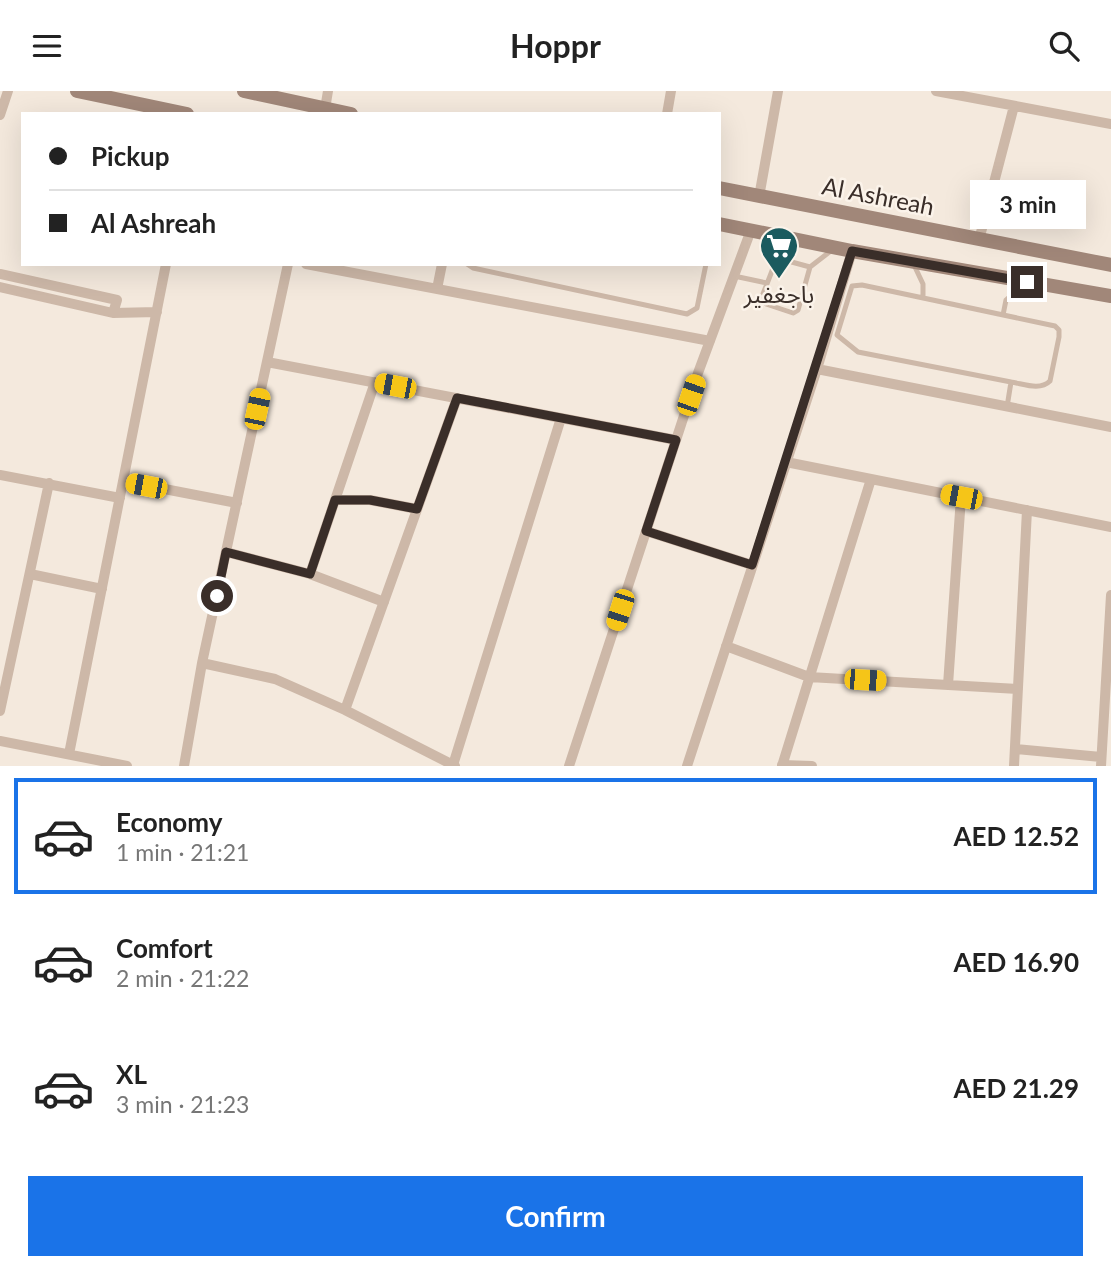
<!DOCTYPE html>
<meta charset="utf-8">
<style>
:root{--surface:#fff;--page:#f2f2f2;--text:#222;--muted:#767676;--line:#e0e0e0;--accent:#1a73e8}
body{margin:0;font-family:Lato,"Noto Sans Arabic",sans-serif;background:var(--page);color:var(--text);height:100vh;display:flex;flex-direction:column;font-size:26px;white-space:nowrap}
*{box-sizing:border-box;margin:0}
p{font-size:23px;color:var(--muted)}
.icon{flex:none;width:38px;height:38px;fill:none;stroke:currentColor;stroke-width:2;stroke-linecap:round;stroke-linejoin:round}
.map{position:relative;height:675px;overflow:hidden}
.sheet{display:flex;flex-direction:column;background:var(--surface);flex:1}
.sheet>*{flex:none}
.banner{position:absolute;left:21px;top:21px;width:700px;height:154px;border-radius:0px;box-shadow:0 7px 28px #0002;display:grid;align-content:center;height:154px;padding:0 28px;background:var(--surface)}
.end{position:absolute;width:32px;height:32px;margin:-16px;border:9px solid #3a2e29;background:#fff;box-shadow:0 0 0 4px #fff}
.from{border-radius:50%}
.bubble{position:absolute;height:49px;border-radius:0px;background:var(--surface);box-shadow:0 7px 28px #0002;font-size:23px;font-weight:700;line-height:49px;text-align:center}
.car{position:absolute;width:21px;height:42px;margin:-21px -10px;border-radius:9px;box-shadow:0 0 5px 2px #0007;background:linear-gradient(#f5c518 24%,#345 0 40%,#f5c518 0 76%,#345 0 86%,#f5c518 0)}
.banner b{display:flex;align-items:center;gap:24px;height:66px;font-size:26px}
.banner b+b{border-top:2px solid var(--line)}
.banner i{width:18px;height:18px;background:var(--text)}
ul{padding:12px 0 0;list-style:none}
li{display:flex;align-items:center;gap:21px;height:116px;margin:0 14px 10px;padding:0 14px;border:4px solid transparent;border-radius:0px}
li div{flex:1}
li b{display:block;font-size:26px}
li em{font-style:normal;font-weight:700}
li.on{border-color:var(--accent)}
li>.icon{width:63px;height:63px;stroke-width:1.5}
.action{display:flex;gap:14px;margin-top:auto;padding:14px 28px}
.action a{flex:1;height:80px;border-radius:0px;background:var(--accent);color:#fff;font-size:28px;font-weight:700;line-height:80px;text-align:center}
header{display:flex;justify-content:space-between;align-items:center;height:91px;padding:0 28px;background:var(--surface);font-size:32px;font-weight:700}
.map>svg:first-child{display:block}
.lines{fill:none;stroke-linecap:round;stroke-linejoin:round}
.lane{stroke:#cdb8a8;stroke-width:5}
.street{stroke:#cdb8a8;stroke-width:10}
.secondary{stroke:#a18779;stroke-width:14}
.route{stroke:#3a2e29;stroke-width:9}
.labels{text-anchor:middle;stroke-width:5;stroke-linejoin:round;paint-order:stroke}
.street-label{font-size:24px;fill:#3a2e29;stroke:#fbf3ea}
.poi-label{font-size:24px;fill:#3a2e29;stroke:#fbf3ea}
</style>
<header><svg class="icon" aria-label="menu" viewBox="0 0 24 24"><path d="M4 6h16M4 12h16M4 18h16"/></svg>Hoppr<svg class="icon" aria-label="search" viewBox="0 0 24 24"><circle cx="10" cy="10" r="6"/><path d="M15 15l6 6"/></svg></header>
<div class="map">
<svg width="1111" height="675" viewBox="0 0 1111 675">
<rect width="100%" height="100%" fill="#f4e9dd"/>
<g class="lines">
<path class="lane" d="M770,146L777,167L810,176L832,159
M777,167L763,203V210L766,213L793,222L798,219L810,176
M467,173L473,177L687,223L697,217L706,173
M914,174L923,193V206
M734,185L767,192
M1003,224L1006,209L1024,193
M1007,316L1011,291C1024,293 1040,300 1050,290L1059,246V239L1055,235L862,194L852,195L837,244L858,261L1011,291"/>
<path class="street" d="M936,0L1111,33
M325,18L328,0
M667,23L671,0
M0,24L8,0
M759,106L778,0
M979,149L1014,15
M306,173L710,250
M0,183L117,209L113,222L0,196
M437,198L442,173
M113,222L157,221
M267,271L676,349
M817,278L1111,336
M786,371L1111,436
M0,384L120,407
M123,390L237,412
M335,409H370L417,418
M646,440L752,474
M226,461L310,483L384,511
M30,483L102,498
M310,483L375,291
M726,555L809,586L1018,598
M202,572L275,588L345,619L455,675
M948,594L961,406
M345,619L457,307
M0,620L49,392
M0,650L127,675
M1015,658L1101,666
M69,663L166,173
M453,674L561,327
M782,674L812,675
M184,675L202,572L288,173
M569,675L698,282L751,139
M687,675L817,278L852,160
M782,675L871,388
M1014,675L1027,419
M1101,675L1111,504"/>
<path class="secondary" d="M77,0L187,23
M244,0L351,23
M719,97L1111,174
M719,133L852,160L1111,205"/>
</g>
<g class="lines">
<path class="route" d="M217,505L226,461L310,483L335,409H370L417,418L457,307L676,349L646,440L752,474L852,160L1027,191"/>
</g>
<defs>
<symbol id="supermarket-pin" viewBox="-11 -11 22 30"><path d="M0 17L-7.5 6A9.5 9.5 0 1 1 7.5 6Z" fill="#1b5b5f" stroke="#fbf3ea"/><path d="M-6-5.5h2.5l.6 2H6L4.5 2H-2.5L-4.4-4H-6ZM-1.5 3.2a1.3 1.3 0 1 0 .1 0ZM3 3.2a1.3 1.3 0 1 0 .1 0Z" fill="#fff"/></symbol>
</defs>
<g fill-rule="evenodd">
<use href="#supermarket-pin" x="757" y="133" width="44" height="60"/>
</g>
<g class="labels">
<g class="street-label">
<text transform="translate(878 106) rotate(11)" y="8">Al Ashreah</text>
</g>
<g class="poi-label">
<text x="779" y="212">باجغفير</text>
</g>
</g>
</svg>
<i class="end from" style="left:217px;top:505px"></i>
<i class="end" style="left:1027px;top:191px"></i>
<div class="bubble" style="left:970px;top:89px;width:116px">3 min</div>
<i class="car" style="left:395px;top:295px;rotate:281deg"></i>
<i class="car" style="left:691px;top:304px;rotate:19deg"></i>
<i class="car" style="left:257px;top:318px;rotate:12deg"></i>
<i class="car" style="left:146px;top:395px;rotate:281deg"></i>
<i class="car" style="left:961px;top:406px;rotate:281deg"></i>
<i class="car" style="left:620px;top:519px;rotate:198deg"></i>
<i class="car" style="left:865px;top:589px;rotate:93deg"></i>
<div class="banner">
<b><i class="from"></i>Pickup</b>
<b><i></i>Al Ashreah</b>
</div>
</div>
<section class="sheet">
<ul>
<li class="on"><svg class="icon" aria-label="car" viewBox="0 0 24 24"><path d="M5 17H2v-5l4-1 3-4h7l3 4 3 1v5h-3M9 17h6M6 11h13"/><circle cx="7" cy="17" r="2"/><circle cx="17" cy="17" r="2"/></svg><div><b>Economy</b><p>1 min · 21:21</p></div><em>AED 12.52</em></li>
<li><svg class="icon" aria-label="car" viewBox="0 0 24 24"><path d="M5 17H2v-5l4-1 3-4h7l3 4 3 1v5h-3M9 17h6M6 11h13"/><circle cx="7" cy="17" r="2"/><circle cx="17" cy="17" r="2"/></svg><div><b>Comfort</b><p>2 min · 21:22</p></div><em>AED 16.90</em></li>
<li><svg class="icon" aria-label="car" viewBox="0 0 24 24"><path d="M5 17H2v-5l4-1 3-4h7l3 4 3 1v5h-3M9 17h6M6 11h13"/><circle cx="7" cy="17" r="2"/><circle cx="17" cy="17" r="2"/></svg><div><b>XL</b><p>3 min · 21:23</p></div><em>AED 21.29</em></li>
</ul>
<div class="action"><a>Confirm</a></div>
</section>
